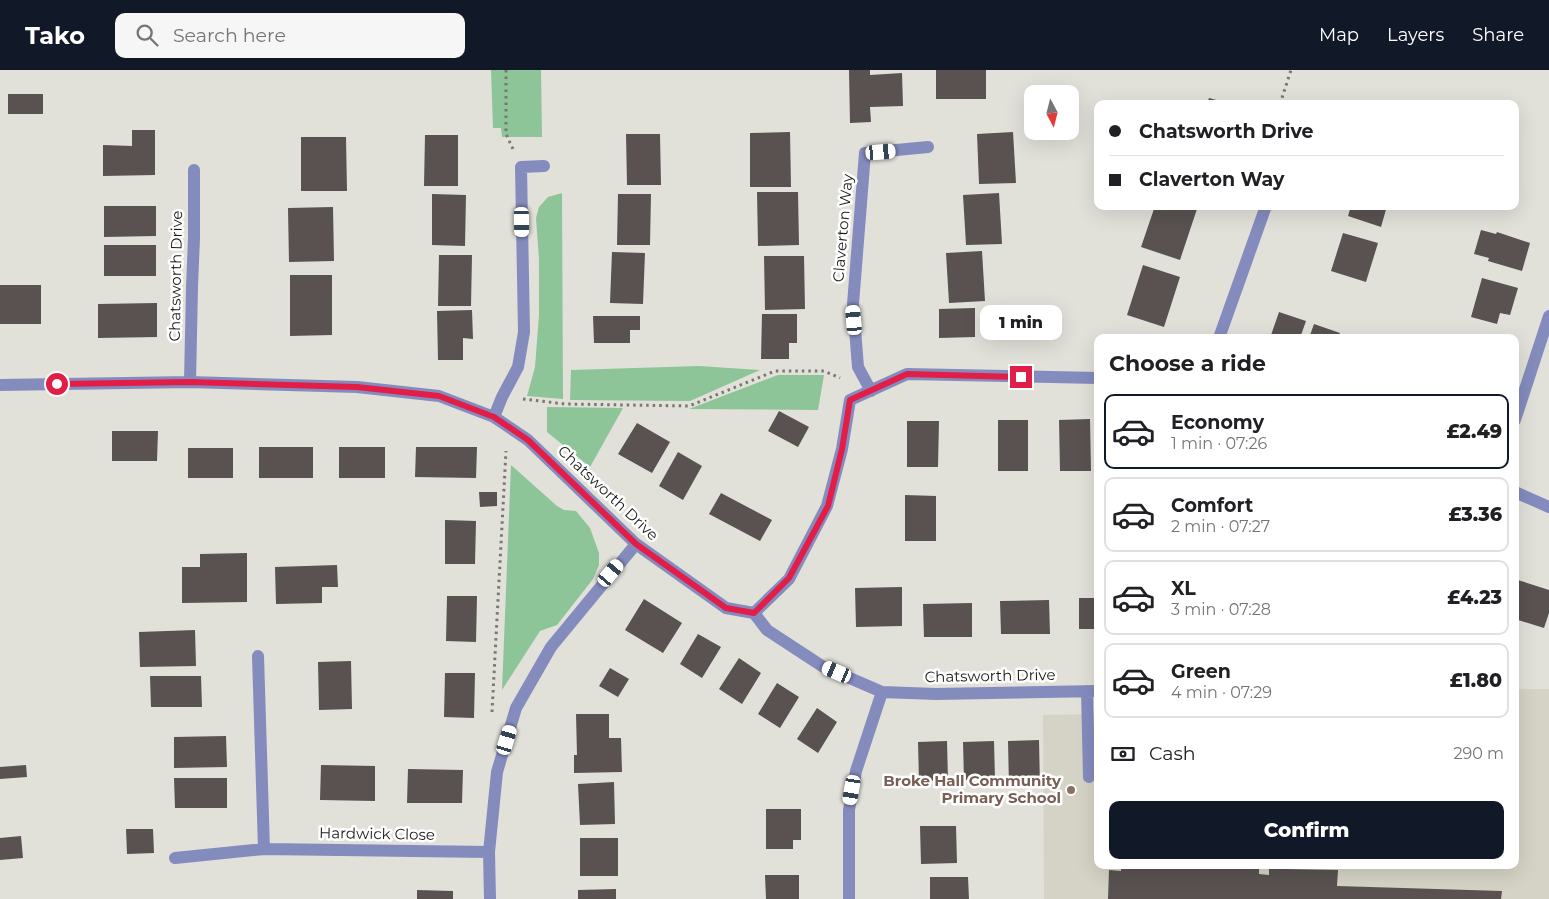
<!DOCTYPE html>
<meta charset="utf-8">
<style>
:root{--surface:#fff;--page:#f6f6f6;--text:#202124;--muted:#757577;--line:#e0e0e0;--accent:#111827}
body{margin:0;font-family:Montserrat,sans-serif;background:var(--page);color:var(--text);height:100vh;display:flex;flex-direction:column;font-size:19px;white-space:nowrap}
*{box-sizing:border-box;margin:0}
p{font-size:16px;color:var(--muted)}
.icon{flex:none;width:28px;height:28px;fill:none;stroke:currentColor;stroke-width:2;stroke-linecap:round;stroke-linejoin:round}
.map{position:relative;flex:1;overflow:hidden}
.drawer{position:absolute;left:1094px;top:264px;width:425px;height:535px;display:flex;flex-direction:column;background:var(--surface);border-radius:10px;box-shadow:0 5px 20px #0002}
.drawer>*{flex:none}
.banner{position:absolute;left:1094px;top:30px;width:425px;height:110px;border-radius:10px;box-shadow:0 5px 20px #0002;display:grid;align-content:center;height:110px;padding:0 15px;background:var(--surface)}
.needle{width:32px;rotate:173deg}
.buttons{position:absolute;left:1024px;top:15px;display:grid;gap:10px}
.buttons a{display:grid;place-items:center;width:55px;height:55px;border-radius:10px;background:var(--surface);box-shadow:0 5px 20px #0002;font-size:25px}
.end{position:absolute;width:22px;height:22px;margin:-11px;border:6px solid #e11d48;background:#fff;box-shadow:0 0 0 2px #fff}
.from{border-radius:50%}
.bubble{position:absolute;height:35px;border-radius:10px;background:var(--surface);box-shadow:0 5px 20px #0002;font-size:16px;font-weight:800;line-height:35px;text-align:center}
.car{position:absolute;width:15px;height:30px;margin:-15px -8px;border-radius:6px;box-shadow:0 0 4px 1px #0007;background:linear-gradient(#fff 24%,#345 0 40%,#fff 0 76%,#345 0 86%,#fff 0)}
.banner b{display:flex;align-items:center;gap:18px;height:48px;font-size:19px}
.banner b+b{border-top:1px solid var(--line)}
.banner i{width:12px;height:12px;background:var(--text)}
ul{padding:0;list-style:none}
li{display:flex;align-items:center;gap:15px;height:75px;margin:0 10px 8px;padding:0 5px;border:2px solid var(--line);border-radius:10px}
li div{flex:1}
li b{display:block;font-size:19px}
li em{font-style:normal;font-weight:800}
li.selected{border-color:var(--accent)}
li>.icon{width:45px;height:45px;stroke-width:1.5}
h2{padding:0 15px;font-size:22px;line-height:60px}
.pay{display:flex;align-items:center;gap:12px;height:55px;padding:0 15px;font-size:19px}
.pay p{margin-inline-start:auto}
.button{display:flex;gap:10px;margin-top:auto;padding:10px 15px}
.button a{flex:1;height:58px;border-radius:10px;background:var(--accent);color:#fff;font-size:20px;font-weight:800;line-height:58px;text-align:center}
header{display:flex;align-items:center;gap:30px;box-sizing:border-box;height:70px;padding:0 25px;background:var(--accent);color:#fff}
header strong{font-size:24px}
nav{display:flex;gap:28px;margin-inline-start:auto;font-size:18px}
.search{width:350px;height:45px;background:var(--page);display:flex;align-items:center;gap:12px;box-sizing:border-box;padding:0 18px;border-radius:10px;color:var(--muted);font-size:19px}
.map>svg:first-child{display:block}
.built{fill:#d5d3c5}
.green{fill:#8dc598}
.building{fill:#595250}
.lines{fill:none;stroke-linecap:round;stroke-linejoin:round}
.path{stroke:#787873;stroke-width:3;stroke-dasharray:2.5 4;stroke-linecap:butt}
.minor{stroke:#848cbe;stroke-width:12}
.route{stroke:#e11d48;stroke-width:6}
.education-dot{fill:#8d6e63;stroke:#fff;stroke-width:2}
.labels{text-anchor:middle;stroke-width:5;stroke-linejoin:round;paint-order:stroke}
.street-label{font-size:15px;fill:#1b1b18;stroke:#fff}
.education-label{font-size:15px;font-weight:bold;fill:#785e54;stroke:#fff;text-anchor:end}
</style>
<header>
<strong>Tako</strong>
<div class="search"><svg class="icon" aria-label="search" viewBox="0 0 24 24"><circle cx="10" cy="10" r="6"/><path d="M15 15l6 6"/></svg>Search here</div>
<nav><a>Map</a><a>Layers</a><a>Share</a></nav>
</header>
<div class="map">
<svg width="1549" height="829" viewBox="0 0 1549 829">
<rect width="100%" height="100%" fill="#e1e0d9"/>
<path class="built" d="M1515,619H1549V829H1044L1043,645L1097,644L1098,795H1515Z"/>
<path class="green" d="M491,0H541L542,67H502L501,58H493Z
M562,123L563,329L527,326L535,297L539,245V189L536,148L539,137L548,127Z
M699,296L760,300L690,331L570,330L571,300Z
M778,305H824L818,340L689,339Z
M547,337L623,338L590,397L547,362Z
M511,395L557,436L564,440L576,441L590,458L599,483V495L593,509L557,555L540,561L502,620Z"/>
<path class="building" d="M849,0H870V5L902,3L903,36L870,37L871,52L850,53Z
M936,0H986V29H936Z
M8,24H43V44H8Z
M1209,28L1227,33V34H1207Z
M132,60H155V105L103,106V75L132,76Z
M790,62L791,117H750V63Z
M1013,62L1016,113L979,114L977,64Z
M626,64H660L661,115H627Z
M425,65H458V116H424Z
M301,67H346L347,121H301Z
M757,122H798L799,175L758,176Z
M999,123L1002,174L966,175L963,125Z
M432,124L466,125L465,176L432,175Z
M618,124H651L650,175H617Z
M104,136H156V166L104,167Z
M1155,136H1189L1197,139L1180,190L1141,177Z
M1351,136H1387L1381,157L1348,146Z
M333,137L334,191L289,192L288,138Z
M1481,160L1496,164L1497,162L1530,173L1522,201L1488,191L1489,188L1474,184Z
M1343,163L1378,173L1366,212L1331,201Z
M104,175H156V206H104Z
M982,181L985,231L949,233L946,183Z
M612,182L645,183L643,234L610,233Z
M439,185H472L471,236H438Z
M764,186H804L805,239L765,240Z
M1143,195L1180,207L1164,257L1127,245Z
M290,205H332V265L290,266Z
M1482,208L1518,218L1510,245L1500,243L1497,254L1471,247Z
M0,215H41V254H0Z
M157,233V267L98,268V234Z
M975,238V267L939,268V239Z
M472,240L473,269L463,268V290H438L437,241Z
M1279,242L1306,251L1300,268H1270Z
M762,244H797V273H789V289H761Z
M593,246H640V260H630V273H594Z
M1314,254L1340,263L1338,268H1309Z
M779,341L809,357L798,377L768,361Z
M1090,349L1091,401H1060L1059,350Z
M998,350H1028V401H998Z
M907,351H939L938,397H907Z
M637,353L670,372L652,403L618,384Z
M112,361H158L157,391H112Z
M259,377H313V408H259Z
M339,377H385V408H339Z
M416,377H477L476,408L415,407Z
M188,378H233V408H188Z
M678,382L702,396L683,430L659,416Z
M479,422H497V436L480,437Z
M721,423L772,450L760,471L709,444Z
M905,425L936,426V471H905Z
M445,450L476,451L475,494H445Z
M247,483V532L182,533V497H200V484Z
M337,495L338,517H322V533L276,534L275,497Z
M1518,510L1549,520V543L1544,558L1515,549V519Z
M902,517V556L856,557L855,518Z
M447,526H477L476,572L446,571Z
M1079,528H1098V559H1079Z
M644,529L682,553L663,583L625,560Z
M1049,530L1050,564H1001L1000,531Z
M972,533V567H924L923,534Z
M195,560L196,596L140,597L139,562Z
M698,564L721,577L702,608L680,594Z
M739,588L761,603L742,634L719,619Z
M351,591L352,639L319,640L318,592Z
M610,598L629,609L618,627L599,616Z
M445,603H475L474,648L444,647Z
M150,606H201L202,637H151Z
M777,613L799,627L780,658L758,644Z
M817,638L837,652L818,683L797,669Z
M576,644H609V668H621L622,702L574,703V685H577Z
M226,666L227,697L174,698V667Z
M1039,670L1040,717H1009L1008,671Z
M947,671L948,710L919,711L918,672Z
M994,671L995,709L964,710L963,672Z
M26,695L27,707L0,709V697Z
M321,695L375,696V731L320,730Z
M408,699L463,700L462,733H407Z
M174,708H227V738H175Z
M614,712L615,754L580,755L578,714Z
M766,739H801V770H793V779H766Z
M920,756H956L957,793L921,794Z
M126,759H153L154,783L127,784Z
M21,766L23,788L0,790V768Z
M580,768H618V806H580Z
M1121,795H1259V804L1269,805V795H1285V799L1338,800L1337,816L1502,821L1501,829H1108L1109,800L1121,801Z
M765,805H799V829H766Z
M930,807H968L969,829H930Z
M616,819V829H578V820Z
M417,820L453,821V829H417Z"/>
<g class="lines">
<path class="path" d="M506,0V64L513,79
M1280,34L1291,0
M523,329L565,334L689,336L775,301H824L840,308
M492,642L506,381"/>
<path class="minor" d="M1219,268L1266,136
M190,312L192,217L194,168V100
M0,315L190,312L357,317L439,326L494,347L528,370L636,474L726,538L754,543L767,560L822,596L882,622L936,624L1098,621
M871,321L858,297L853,234L865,83L928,77
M494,347L502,327L518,297L524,262L521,97L544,96
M1515,350L1549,246
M1515,422L1549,437
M754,543L789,509L827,436L842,379L850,330L907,304L1098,308
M258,586L264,779
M1087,621L1089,707
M175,788L264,779L489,782
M490,829L489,782L497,702L516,638L551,577L636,474
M849,829V740L856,701L882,622"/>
</g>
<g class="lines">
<path class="route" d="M57,314L190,312L357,317L439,326L494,347L528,370L636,474L726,538L754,543L789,508L828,436L842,379L850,330L907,304L1021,307"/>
</g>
<circle class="education-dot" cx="1071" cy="720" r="5"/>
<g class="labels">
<g class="street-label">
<text transform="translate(843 158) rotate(-85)" y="5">Claverton Way</text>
<text transform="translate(176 206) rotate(-89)" y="5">Chatsworth Drive</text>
<text transform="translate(608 423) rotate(43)" y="5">Chatsworth Drive</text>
<text transform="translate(990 606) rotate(-1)" y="5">Chatsworth Drive</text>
<text transform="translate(377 764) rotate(1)" y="5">Hardwick Close</text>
</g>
<g class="education-label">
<text x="1061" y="716">Broke Hall Community<tspan x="1061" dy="17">Primary School</tspan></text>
</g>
</g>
</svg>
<div class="buttons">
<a><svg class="needle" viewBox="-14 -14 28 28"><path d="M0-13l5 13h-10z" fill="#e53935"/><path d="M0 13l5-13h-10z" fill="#757577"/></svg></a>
</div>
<i class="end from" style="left:57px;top:314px"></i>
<i class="end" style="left:1021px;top:307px"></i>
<div class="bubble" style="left:980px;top:235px;width:82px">1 min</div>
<i class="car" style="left:881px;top:82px;rotate:85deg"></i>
<i class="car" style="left:522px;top:152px;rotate:179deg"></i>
<i class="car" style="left:854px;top:250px;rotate:355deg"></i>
<i class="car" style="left:611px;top:503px;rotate:40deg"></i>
<i class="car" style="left:837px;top:602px;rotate:293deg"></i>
<i class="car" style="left:507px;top:670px;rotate:17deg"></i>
<i class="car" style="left:852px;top:720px;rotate:190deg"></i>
<div class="banner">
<b><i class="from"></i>Chatsworth Drive</b>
<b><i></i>Claverton Way</b>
</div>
<section class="drawer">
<h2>Choose a ride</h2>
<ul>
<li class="selected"><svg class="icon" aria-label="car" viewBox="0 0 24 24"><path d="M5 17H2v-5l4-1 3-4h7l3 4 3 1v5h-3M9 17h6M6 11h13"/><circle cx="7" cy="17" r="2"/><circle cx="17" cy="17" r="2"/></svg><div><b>Economy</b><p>1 min · 07:26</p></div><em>£2.49</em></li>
<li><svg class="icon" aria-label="car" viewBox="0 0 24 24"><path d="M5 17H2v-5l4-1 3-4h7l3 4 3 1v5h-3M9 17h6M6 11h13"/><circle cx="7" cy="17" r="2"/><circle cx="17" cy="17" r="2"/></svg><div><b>Comfort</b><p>2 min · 07:27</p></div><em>£3.36</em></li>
<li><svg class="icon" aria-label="car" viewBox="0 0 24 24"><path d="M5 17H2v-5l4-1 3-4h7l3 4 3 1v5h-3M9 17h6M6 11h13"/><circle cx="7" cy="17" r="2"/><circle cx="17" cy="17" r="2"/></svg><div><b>XL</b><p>3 min · 07:28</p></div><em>£4.23</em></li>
<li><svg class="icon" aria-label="car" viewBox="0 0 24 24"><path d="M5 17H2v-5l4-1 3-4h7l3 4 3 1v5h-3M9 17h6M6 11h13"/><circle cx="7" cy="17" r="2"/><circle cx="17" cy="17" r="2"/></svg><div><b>Green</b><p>4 min · 07:29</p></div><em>£1.80</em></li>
</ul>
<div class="pay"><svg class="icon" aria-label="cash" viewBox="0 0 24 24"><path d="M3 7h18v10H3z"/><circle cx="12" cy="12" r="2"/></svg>Cash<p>290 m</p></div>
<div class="button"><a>Confirm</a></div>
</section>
</div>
